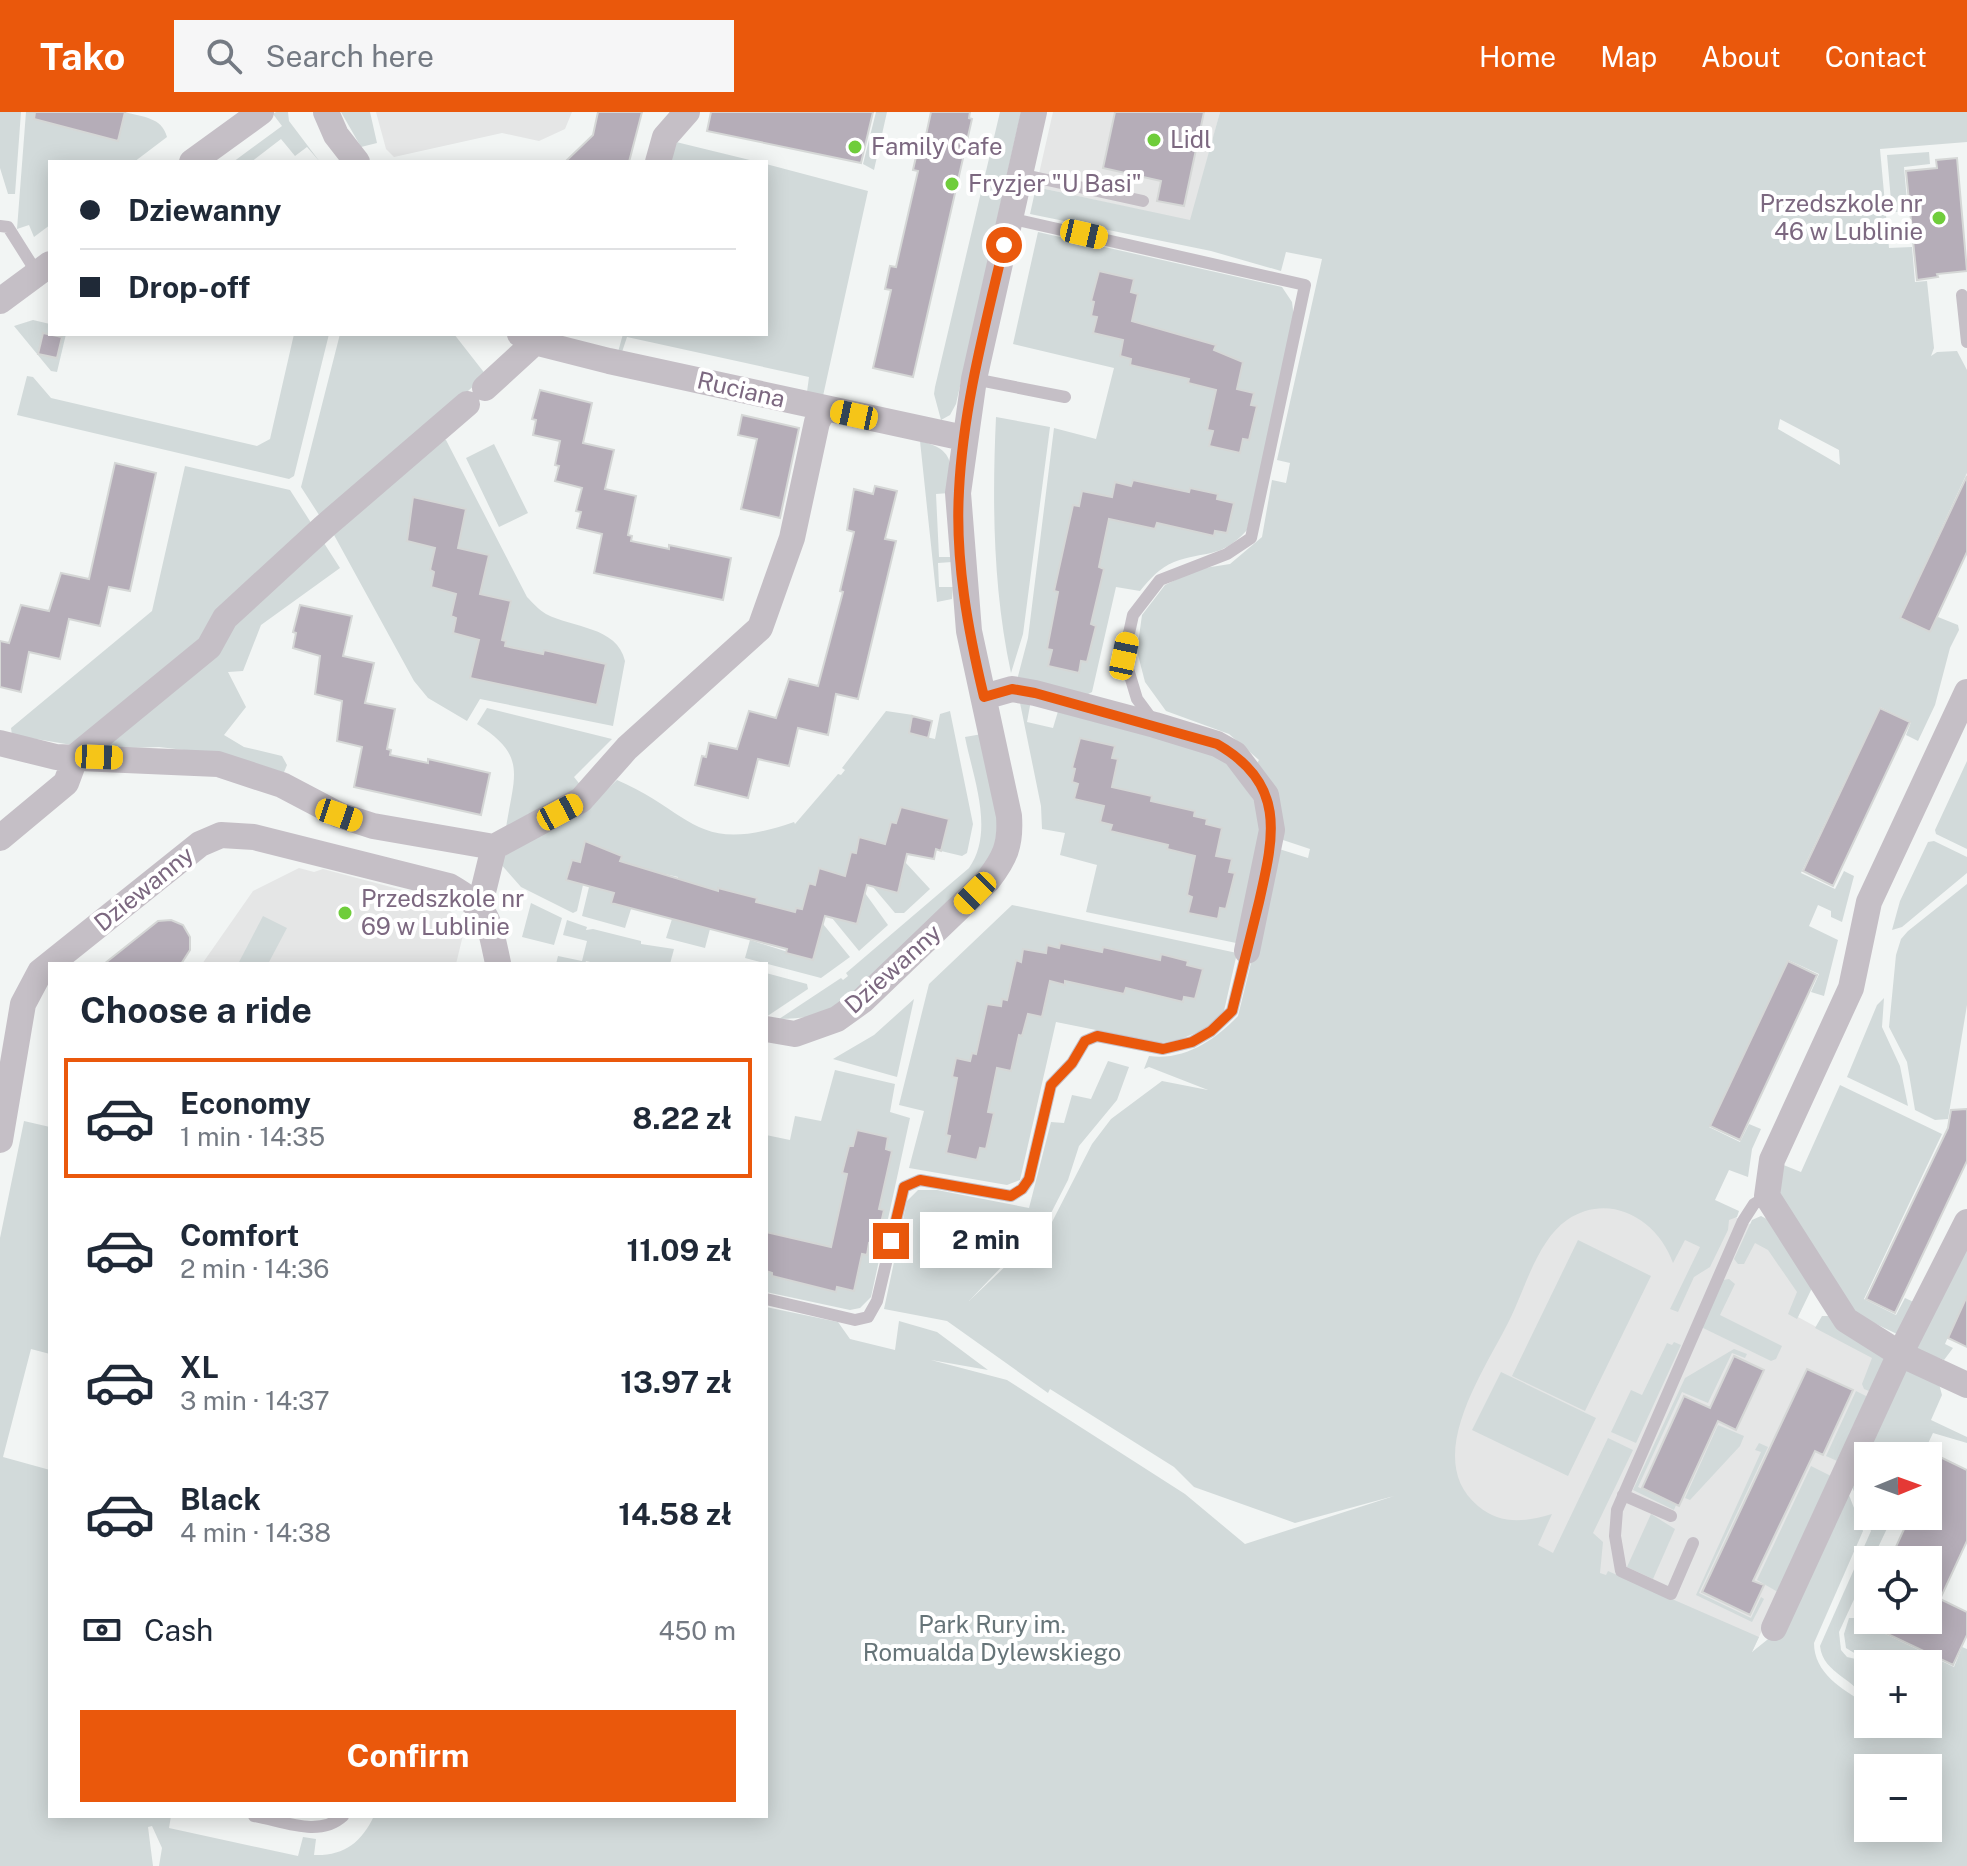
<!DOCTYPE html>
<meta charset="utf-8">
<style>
:root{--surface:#fff;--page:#f6f6f7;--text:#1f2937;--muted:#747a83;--line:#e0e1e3;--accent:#ea580c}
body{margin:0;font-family:"Public Sans",sans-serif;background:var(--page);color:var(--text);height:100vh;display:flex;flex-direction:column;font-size:30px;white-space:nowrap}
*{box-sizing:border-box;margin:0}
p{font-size:26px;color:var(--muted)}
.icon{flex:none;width:44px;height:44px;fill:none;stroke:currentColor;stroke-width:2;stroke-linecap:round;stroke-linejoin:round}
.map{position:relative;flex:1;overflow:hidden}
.panel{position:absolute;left:48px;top:850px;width:720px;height:856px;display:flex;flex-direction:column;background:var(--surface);border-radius:0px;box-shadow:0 4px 20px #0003}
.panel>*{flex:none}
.banner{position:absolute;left:48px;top:48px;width:720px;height:176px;border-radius:0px;box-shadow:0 4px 20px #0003;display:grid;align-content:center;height:176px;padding:0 32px;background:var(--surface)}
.needle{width:52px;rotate:89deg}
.controls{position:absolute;left:1854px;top:1330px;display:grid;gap:16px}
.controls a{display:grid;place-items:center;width:88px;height:88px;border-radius:0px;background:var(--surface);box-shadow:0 4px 20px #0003;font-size:40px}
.end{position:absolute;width:36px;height:36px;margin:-18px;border:10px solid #ea580c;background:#fff;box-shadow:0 0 0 4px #fff}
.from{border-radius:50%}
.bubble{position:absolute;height:56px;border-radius:0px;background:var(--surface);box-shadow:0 4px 20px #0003;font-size:26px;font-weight:700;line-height:56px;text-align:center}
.car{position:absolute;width:24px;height:48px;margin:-24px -12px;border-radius:10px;box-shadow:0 0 6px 2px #0007;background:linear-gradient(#f5c518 24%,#345 0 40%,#f5c518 0 76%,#345 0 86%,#f5c518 0)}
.banner b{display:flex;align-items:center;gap:28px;height:76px;font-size:30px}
.banner b+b{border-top:2px solid var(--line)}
.banner i{width:20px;height:20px;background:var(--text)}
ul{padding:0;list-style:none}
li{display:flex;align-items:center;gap:24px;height:120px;margin:0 16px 12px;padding:0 16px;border:4px solid transparent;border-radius:0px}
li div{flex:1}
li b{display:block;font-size:30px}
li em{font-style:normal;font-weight:700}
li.active{border-color:var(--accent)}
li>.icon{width:72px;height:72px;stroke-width:1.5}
h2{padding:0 32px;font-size:36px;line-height:96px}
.pay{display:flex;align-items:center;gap:20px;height:88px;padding:0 32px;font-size:30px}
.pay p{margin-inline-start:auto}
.cta{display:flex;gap:16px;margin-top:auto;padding:16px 32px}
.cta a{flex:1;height:92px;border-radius:0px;background:var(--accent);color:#fff;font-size:32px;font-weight:700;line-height:92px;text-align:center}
header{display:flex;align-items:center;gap:48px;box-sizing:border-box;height:112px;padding:0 40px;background:var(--accent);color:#fff}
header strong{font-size:38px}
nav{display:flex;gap:44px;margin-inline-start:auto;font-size:28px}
.search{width:560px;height:72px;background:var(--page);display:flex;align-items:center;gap:20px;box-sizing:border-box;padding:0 28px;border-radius:0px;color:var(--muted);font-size:30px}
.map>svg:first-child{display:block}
.built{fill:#e5e6e6}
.green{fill:#d2dada;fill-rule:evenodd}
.building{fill:#b5adb8;stroke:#d5d7d6;stroke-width:2}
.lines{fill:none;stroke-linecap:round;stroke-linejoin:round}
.lane{stroke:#c5bfc6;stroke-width:12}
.street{stroke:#c5bfc6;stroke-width:26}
.route{stroke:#ea580c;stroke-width:10}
.poi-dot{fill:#6fcd3b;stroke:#fff;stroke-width:3}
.labels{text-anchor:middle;stroke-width:8;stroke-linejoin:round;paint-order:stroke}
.poi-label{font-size:24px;fill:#7c6880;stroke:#fff;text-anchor:start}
.street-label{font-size:24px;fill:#7c6880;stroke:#fff}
.park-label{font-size:24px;fill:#667478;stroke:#fff}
</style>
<header>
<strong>Tako</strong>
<div class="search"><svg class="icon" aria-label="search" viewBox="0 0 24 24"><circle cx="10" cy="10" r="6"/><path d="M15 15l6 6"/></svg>Search here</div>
<nav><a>Home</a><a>Map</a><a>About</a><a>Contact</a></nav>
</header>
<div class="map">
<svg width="1967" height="1754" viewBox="0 0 1967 1754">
<rect width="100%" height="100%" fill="#f2f5f4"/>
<path class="built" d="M376,0H572L565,17L539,29L502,21L394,45L386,37Z
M1053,0H1220L1191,109L1036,75Z
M299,756L314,760L323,757L440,788L465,815L456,852H202L253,779Z
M1503,1056L1733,1104L1769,1121L1809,1178L1798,1205L1886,1253L1751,1542L1665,1560L1427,1373Z"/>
<path class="green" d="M0,0H21L15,82H8L0,56Z
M26,0H58L74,18L117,28L125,0C142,5 162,5 167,25L134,50H50V113L34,125L29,113L17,117Z
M276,0H288L289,9L320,50L307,35L295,44L281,27L251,50H233L282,14L273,2Z
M341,0H370L377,31L361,35Z
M876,0H887L874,58L863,52Z
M1000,0H1021L956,292L950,303L941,308L934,282L935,275Z
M1220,0H1967V30L1880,37L1889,136L1912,135L1915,170L1927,169L1934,236L1931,244L1937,240L1957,239L1967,258V361L1900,506L1930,520L1938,505L1958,513L1959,518L1950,536L1935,593L1918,629L1906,623L1911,610L1880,595L1801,761L1835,777L1844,759L1854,764L1842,810L1831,805V799L1818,793L1809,814L1838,828L1824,884L1811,880L1819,862L1788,848L1709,1015L1740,1030L1749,1012L1761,1017L1752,1037L1748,1065L1729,1058L1715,1088L1739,1099L1737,1105L1729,1108L1728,1118L1710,1155L1694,1165L1678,1200L1670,1197L1700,1135L1685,1128L1673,1151C1658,1108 1610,1079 1567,1108C1538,1128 1525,1176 1510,1207C1485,1258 1421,1347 1478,1394C1500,1413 1526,1410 1552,1402L1538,1433L1553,1441L1608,1326L1633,1338L1593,1421L1603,1430L1600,1461L1606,1463L1608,1459L1759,1525L1752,1540L1783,1515L1847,1378L1863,1419L1814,1531C1814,1561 1842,1577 1866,1592C1858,1566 1823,1563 1820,1534L1871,1419L1850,1370L1904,1255L1939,1272L1942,1283L1931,1308L1967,1325V1331L1933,1321L1922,1344H1868V1404H1893L1872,1448H1868V1457L1839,1520L1841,1538L1847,1545L1877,1552H1868V1612H1928V1552L1876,1546L1865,1541L1861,1545L1846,1536L1844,1522L1849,1506H1854L1858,1499L1856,1494L1868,1467V1508H1882L1877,1518L1954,1555L1962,1535L1967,1537V1754H159L162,1736L152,1714L148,1715L153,1754H0V1126L24,1009L50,1015V1242L31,1237L3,1345L50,1358V1704H171L169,1716L298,1744L303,1725L316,1727L314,1743C344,1744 361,1731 374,1704H766V1195L838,1210L850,1227L895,1238L899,1209L937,1220L988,1258L931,1248L1007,1268L1185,1382L1245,1432L1394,1384L1295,1411L1194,1375L1174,1355L1050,1277L1048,1281L947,1209L884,1197L907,1089L918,1078H937L1029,1096L1051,1010L1064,1011L1072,983L1091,987L1108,949L1129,955L1117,988L1079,1034L1068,1068L1049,1105L969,1189L1052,1110L1092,1032L1111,1007L1162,969L1208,978L1149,955L1144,957L1149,944C1184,949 1215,928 1238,904L1279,737L1308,746L1310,737L1280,727L1256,653L1259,648L1229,622L1166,599L1145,570L1137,539L1142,503L1165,473L1198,457L1230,452L1262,425L1272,368L1286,371L1290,351L1277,348L1322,147L1286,140L1281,159L1211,139L1030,102L1036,75L1190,108ZM1780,307L1839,338L1840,353L1778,317ZM1868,1656H1928V1716H1868Z
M672,29L758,50H664Z
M1929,40L1930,52L1904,55L1908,100H1892L1887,43Z
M766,52L868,79L823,284L807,280L809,265L627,225L622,240H618L623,222H766Z
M1038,120L1282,175L1292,190L1294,206L1247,418C1220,448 1205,438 1174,450C1159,456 1150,467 1140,479L1116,475L1092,580L1079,587L1017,568L1028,526L1054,316L1096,327L1114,256L1013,232Z
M33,208L50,212V222H66L57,260L51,259L14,214Z
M294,222H329L294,364L289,367L17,303L27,264L33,265L51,286L257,334L270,327Z
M340,222H454L486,263L325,406H321L301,375Z
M996,305L1050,315L1023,522L1011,561C993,477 992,391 996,305Z
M437,327L446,328L527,485C533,491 539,498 546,502C572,516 617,514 625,549L613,614L480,587L467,609L428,586L414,569L334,423Z
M920,329C953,337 953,350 949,381L936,382L939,445H952V450L938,451L939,475H953L952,487L937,490Z
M494,332L528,401L499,415L466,346Z
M185,354L290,378L340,456L261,513L243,559L228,560L246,595L224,623L244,635L282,644L287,653L282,665L218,642L159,635L96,637L12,623L11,616L152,499Z
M1019,586L1031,588L1027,610L1053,616L1059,596L1208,636L1228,651L1264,703L1241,832L1086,800L1097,753L1060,743L1065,721L1042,717L1041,694Z
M487,596L612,627L574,665L582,675L506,716C514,663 528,644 477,612Z
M886,599L913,603L909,621L935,627L940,602L950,599L973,712L967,741L962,744L941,739L949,707L901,695L896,711L891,710L884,735L859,726L856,741H851L844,766L819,757L815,773L810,771L802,797L797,796L795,800L756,790L757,786L719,776L718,779L678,768V765L620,752L622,744L586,730L580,750L572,748L567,768L583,773L577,799L573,801L521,775L499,750L501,746L597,687L617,668C695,702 696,744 794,710L795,712L838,662L841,663L845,658L842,656Z
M982,622C990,661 1005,703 992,743C987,759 853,885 833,896C817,905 797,907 779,907L841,866L843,868L848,864L846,861L969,756C995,719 973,666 965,625Z
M1967,649V737L1936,722L1935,718Z
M1934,729L1967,745V761L1902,815L1892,818L1900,789L1928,730Z
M905,750L930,777L904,801H895L873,775L898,781Z
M1967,772V893L1948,1007L1935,1008L1915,998L1907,950L1889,915L1896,843L1901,827L1908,819Z
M589,775L614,781L611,791L631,797L625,816L582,804Z
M865,781L888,813L859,839L832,806Z
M531,791L562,806L554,833L522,825Z
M1012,793L1237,841L1224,899L1205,917L1181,927L1161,931L1056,910L1020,1068L1007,1073L909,1056L924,999L899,993L929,872Z
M263,804L287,816L268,852H238Z
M672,807L710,817L705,836L666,826Z
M567,808L587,815L586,818L593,817L641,829V832L674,837L670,852H599L586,849L585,852H556L558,844L582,849L587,829L563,823Z
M823,812L850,845L821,866L745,846L750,828L813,848Z
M766,861L807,872L808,877L766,905Z
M1884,886L1882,915L1900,954L1908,994L1847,965L1877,893Z
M914,887L897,965L833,947L874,923Z
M835,958L895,972L890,1000L910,1006L871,1185L860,1196L850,1198L766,1180V1023L790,1028L795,1004L821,1009Z
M1840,973L1942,1022L1864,1187L1896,1203L1905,1186L1918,1192L1897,1222L1851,1200L1780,1087L1781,1052L1801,1060Z
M1761,1104L1767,1107L1812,1176L1797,1207L1788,1202L1797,1180L1768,1138L1755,1131L1744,1152H1738L1734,1147L1752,1108Z
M1967,1119V1214L1955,1209L1945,1232L1953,1236L1944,1248L1918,1238L1915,1229Z
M1578,1128L1651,1164L1585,1299L1512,1264Z
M1729,1167L1735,1172L1720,1203L1782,1234L1776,1247L1771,1249L1701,1215L1723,1168Z
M1822,1204H1830L1888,1241L1874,1281L1864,1277L1862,1272L1872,1246L1815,1216Z
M1674,1230L1681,1233L1636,1331L1611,1320L1631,1278L1642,1283L1667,1231L1672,1233Z
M1734,1237L1747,1242L1745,1246L1732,1241L1708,1291L1682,1280L1638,1375L1676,1393L1674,1398L1633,1378L1685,1266Z
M1501,1260L1596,1306L1568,1364L1472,1318Z
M1856,1279L1872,1287L1844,1352L1826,1344Z
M1718,1313L1744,1324L1740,1334L1690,1388L1685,1386Z
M1759,1331L1768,1335L1699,1481L1751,1506L1761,1485L1764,1487L1752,1510L1696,1483L1761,1340L1755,1338Z
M1811,1354L1837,1367L1783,1483L1757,1468Z
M1651,1402L1675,1417L1653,1467L1627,1455Z"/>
<path class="building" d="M35,0H125L118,29L34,7Z
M598,0H642L629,50H565L593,23Z
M711,0H873L861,51L707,19Z
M931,0H970L969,6L972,7L913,265L873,256L891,178L885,177L890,154L896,155L918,59L913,58L918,36L923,37Z
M1115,0H1204L1184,94L1157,89L1161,69L1103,56Z
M1957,46L1967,159L1937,162L1938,165L1917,168L1906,59L1937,56L1936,48Z
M1099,159L1134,167L1131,180L1138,182L1132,209L1216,233L1214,238L1243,250L1237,277L1254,281L1251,293L1257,294L1249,328L1243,327L1240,341L1209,334L1213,319L1207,318L1216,278L1188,271L1189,267L1130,253L1131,247L1120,244L1123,228L1093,221L1097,205L1091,204L1094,190L1091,189Z
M43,221L62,225L57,246L38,242Z
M540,278L592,291L583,331L614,338L605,377L636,384L628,423L632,424L631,429L669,437V433L731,446L723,488L594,461L602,422L577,416L581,400L576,399L582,376L555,369L559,354L555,353L560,329L533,323L536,308L532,307Z
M742,303L799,316L780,406L741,397L757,327L738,323Z
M115,351L156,361L130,479L109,475L100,514L69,507L60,547L29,540L21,580L0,575V529L9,531L21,493L49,499L61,461L89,467Z
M1967,364V440L1930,520L1900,506Z
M1133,368L1189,380L1190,376L1218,382L1217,387L1234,391L1227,421L1215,419L1214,424L1157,411L1155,417L1109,407L1099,455L1104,457L1091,512L1096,514L1087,550L1081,549L1079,561L1048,554L1052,538L1047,537L1058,480L1054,479L1073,393L1079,394L1082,379L1112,385L1115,370L1131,374Z
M875,374L897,379L885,427L896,429L858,587L836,582L828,623L798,616L789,654L758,647L748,686L695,673L702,644L706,645L709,631L737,637L749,599L776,606L789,567L818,574L843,480L840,479L854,420L847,418L854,377L873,382Z
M413,385L466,397L458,436L489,443L480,482L511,489L502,528L506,529L505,534L543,542L544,538L606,552L597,593L470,566L479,528L453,521L456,506L451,504L456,482L431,475L434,460L430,458L435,436L407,429Z
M300,493L352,504L343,544L374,551L365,591L395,597L387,637L391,638L390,643L428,651V647L490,661L481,703L354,675L362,635L337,629L342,589L315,582L320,544L293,536L296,521L293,520Z
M1880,596L1910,610L1833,774L1803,759Z
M912,604L932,609L928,626L909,621Z
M1080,626L1115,634L1112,646L1118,647L1112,675L1152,684L1151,689L1195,699L1194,704L1207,707L1206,712L1222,716L1216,744L1232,747L1229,760L1235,761L1226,797L1220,796L1218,807L1188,801L1192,785L1187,783L1195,744L1167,737L1168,733L1110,719L1112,713L1100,710L1104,694L1074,687L1078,672L1072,670L1075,657L1072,656Z
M901,695L949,707L941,739L936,737L934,747L907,742L898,781L867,773L857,812L825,804L813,848L786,841L787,837L611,791L614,781L566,768L572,748L580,750L585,729L622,744L620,749L718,779V776L757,786L756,790L795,800L796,796L802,797L809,771L815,773L819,756L845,764L851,740L856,741L859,725L885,732L891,710L896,711Z
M171,808L183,813L190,825V838L181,852H104L158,809Z
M1060,831L1102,840L1103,835L1160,848L1161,842L1188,849L1187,853L1203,857L1195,887L1184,885L1183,890L1126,876L1124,882L1065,869V873L1050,869L1042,905L1028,902L1022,924L1019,923L1011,959L997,956L988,1000L994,1001L986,1037L980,1036L977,1048L946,1041L950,1024L946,1023L957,966L952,965L956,946L970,949L972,941L976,942L987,892L1001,894L1002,887L1007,888L1016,848L1021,850L1023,837L1046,841L1047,833L1059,836Z
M1788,849L1817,863L1740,1028L1710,1014Z
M1967,997V1049L1895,1201L1866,1187L1948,1016L1951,998Z
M857,1018L888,1025L886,1037L892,1039L879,1097L884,1098L876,1133L869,1131L867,1143L862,1142L854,1179L837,1175L836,1180L772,1164V1161L766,1159V1120L831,1135L847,1062L842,1061L849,1034H853Z
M1967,1184V1235L1948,1226Z
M1734,1244L1764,1258L1736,1318L1718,1309L1679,1394L1642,1376L1684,1284L1710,1296Z
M1807,1257L1853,1278L1823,1343L1815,1339L1753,1469L1764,1473L1750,1503L1702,1480Z
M1938,1344L1967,1358V1429L1940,1487L1967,1500V1523L1953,1553L1858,1508H1928V1448H1890L1910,1404H1928V1366Z"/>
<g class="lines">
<path class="lane" d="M1020,62L1143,89
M1009,106L1305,173L1251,426L1227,442L1160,468L1133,503L1124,544L1137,587L1154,610
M0,114L8,115L37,161
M1962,183L1967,230
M974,267L1065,285
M766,1187L855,1208L868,1205L877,1189L904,1075L920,1068L1011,1084L1022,1077L1029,1067L1051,973L1072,951L1085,929L1097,924L1163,937L1192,930L1211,919L1232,899L1247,839
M1623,1383L1671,1404
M1693,1431L1671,1482L1621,1459L1615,1424L1617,1398L1743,1109L1754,1092L1767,1084
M254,1704C283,1709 319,1726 343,1704"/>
<path class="street" d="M326,0L336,23L357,50
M192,50L261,0
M658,50L665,25L687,0
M0,189L50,152
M520,222L534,230L609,249L964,326
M485,276L544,222
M1967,580L1869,790L1851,876L1772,1048L1767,1084L1846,1208L1900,1242L1967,1273
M984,585L1012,577L1035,581L1155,613L1217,632L1235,642L1266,683L1272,718L1247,839
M0,631L56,645L218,652L282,673L339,703L373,714L494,735L581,688L627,636L760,516L792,426L817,310L824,297
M0,726L66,671L76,644L209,535L225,506L324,415L467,292
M476,790L483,780L494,735
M766,917L795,922L837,907L862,889L988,768C1005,746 1011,733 1009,704L969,519L958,381L974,267L1034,0
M0,1028L23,892L40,860L200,732L221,723L254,725L449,774C490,798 488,806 498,851
M1774,1516L1900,1242L1967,1110"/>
</g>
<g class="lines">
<path class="route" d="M891,1129L904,1075L920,1068L1011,1084L1022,1077L1029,1067L1051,973L1072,951L1085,929L1097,924L1163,937L1192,930L1211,919L1232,899C1241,862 1250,826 1259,790C1274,724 1287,672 1217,632L1035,581L1012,577L984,585C968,519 955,448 959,379C963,296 985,214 1004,133"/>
</g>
<g class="poi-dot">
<circle cx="1154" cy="28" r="8"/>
<circle cx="855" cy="35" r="8"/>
<circle cx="952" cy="72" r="8"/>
<circle cx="1939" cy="106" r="8"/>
<circle cx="345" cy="801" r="8"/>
</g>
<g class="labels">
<g class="poi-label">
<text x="1170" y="36">Lidl</text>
<text x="871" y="43">Family Cafe</text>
<text x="968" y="80">Fryzjer "U Basi"</text>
<text x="1923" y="100" text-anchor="end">Przedszkole nr<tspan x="1923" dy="28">46 w Lublinie</tspan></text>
<text x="361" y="795">Przedszkole nr<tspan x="361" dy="28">69 w Lublinie</tspan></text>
</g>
<g class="street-label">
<text transform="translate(741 278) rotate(13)" y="8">Ruciana</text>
<text transform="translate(144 777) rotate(-39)" y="8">Dziewanny</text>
<text transform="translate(893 857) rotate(-42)" y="8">Dziewanny</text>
</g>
<g class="park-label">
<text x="992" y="1521">Park Rury im.<tspan x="992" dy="28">Romualda Dylewskiego</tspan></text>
</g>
</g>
</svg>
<div class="controls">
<a><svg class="needle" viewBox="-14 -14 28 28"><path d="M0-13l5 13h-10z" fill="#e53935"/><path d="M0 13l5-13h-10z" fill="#747a83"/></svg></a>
<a><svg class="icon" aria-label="locate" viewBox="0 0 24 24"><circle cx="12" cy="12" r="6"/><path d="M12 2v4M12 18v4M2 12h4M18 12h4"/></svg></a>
<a>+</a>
<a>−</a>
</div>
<i class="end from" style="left:1004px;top:133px"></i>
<i class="end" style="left:891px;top:1129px"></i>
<div class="bubble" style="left:920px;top:1100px;width:132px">2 min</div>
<i class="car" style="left:1084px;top:122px;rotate:103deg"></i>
<i class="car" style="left:854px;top:303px;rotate:282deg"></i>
<i class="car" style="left:1124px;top:544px;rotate:12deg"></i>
<i class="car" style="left:99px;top:645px;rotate:92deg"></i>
<i class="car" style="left:560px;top:700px;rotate:62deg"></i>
<i class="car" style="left:339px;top:703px;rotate:109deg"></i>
<i class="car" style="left:975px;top:781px;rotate:225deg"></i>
<div class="banner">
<b><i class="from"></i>Dziewanny</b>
<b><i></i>Drop-off</b>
</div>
<section class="panel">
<h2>Choose a ride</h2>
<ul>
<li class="active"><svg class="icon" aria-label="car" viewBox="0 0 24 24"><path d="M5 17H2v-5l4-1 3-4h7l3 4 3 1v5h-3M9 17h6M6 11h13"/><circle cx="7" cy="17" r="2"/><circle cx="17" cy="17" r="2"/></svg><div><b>Economy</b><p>1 min · 14:35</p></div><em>8.22 zł</em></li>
<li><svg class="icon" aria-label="car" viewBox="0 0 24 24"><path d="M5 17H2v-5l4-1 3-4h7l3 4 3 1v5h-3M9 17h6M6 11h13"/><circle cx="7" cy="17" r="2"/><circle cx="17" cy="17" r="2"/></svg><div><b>Comfort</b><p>2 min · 14:36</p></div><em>11.09 zł</em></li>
<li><svg class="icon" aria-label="car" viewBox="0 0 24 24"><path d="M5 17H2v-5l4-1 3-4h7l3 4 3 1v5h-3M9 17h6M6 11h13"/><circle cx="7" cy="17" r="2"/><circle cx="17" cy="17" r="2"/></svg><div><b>XL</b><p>3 min · 14:37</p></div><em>13.97 zł</em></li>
<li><svg class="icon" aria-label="car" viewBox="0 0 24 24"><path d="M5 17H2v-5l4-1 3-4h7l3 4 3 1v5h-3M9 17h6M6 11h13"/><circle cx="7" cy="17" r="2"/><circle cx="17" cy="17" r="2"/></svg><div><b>Black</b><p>4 min · 14:38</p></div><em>14.58 zł</em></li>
</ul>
<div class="pay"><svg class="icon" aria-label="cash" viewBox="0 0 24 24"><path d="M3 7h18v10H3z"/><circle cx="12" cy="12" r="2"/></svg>Cash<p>450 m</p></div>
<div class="cta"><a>Confirm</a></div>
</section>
</div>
